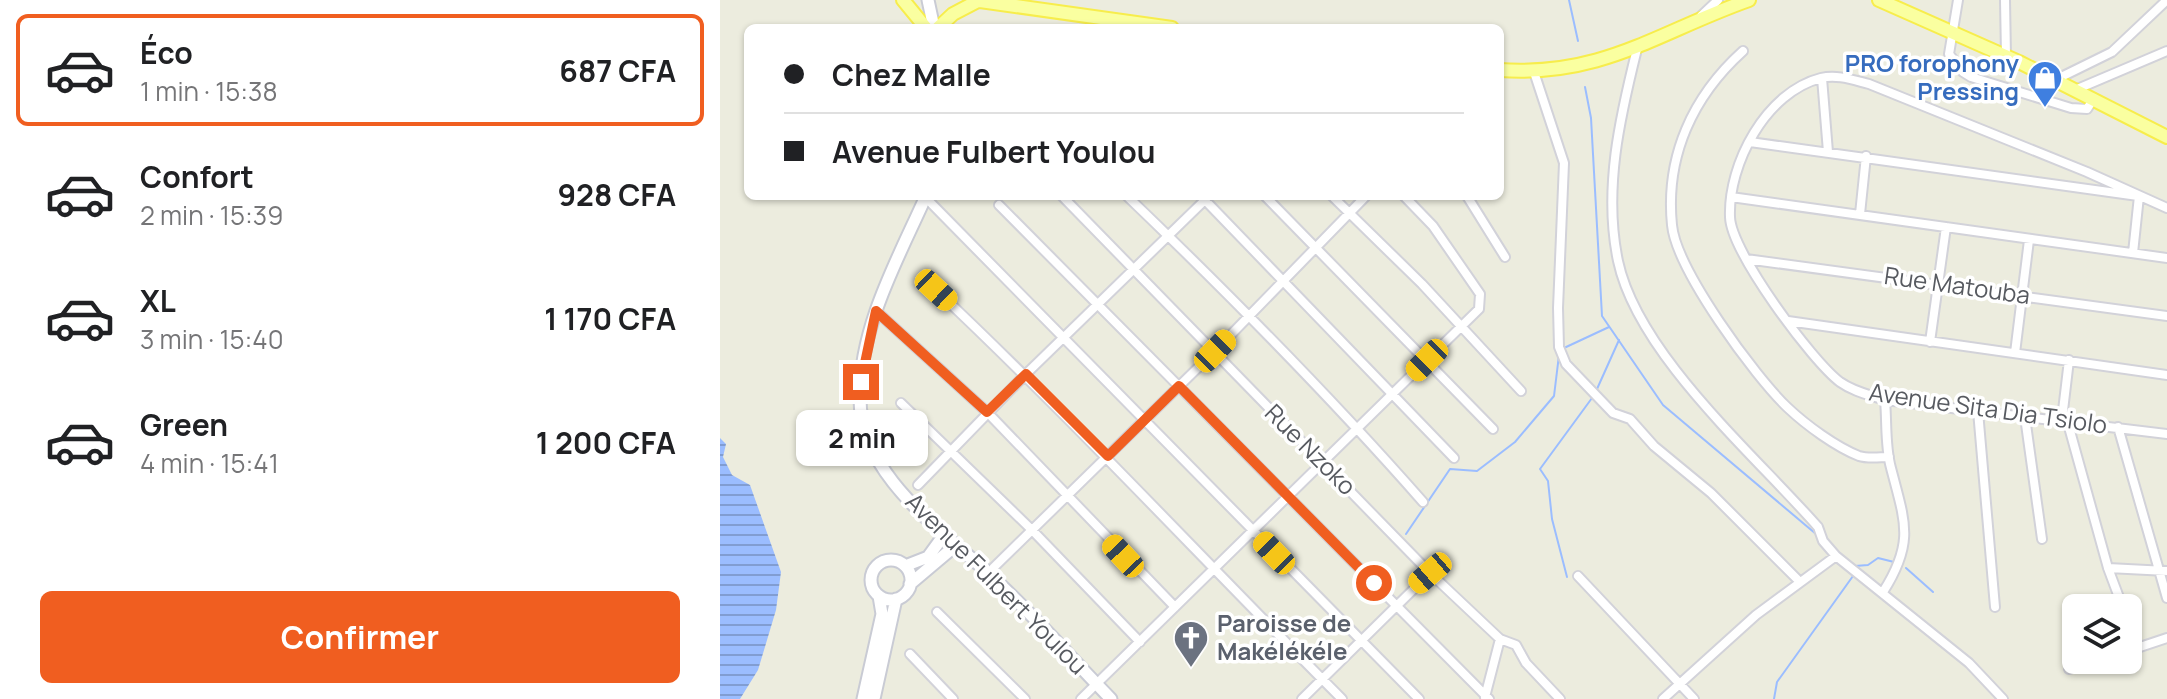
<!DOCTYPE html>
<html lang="fr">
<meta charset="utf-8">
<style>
:root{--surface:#fff;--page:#f2f2f2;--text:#202124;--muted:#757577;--line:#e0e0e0;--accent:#f05e20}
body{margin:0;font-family:Manrope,sans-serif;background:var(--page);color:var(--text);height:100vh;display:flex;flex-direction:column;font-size:30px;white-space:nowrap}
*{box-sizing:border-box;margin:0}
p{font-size:26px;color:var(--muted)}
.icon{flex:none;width:44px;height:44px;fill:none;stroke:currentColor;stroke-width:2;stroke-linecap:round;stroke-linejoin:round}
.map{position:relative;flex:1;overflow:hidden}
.panel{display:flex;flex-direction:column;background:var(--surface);width:720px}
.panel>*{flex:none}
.top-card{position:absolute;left:24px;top:24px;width:760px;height:176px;border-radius:12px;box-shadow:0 2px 6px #0004;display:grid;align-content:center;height:176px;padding:0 40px;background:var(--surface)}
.buttons{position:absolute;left:1342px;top:594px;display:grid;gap:16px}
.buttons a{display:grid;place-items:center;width:80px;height:80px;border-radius:12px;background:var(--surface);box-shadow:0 2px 6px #0004;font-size:40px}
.end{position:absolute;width:36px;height:36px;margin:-18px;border:10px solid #f05e20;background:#fff;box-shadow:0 0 0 4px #fff}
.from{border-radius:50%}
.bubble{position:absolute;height:56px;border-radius:12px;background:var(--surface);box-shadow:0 2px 6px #0004;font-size:26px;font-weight:700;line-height:56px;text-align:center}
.car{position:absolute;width:24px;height:48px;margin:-24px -12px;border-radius:10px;box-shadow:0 0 6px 2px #0007;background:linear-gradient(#f5c518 24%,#345 0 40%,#f5c518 0 76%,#345 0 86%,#f5c518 0)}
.top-card b{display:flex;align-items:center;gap:28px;height:76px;font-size:30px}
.top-card b+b{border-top:2px solid var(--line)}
.top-card i{width:20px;height:20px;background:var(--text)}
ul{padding:14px 0 0;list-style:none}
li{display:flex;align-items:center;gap:24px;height:112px;margin:0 16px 12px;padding:0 24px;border:4px solid transparent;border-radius:12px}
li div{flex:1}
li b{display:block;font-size:30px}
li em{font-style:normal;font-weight:700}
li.current{border-color:var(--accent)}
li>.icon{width:72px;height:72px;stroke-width:1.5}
.button{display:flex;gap:16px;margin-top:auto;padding:16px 40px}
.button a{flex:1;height:92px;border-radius:12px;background:var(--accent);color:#fff;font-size:32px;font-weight:700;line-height:92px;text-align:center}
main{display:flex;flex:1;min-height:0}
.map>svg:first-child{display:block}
.water{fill:url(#water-rules)}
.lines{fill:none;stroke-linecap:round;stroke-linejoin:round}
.stream{stroke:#9bbdff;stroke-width:2}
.street-casing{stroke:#d2d2d9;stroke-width:12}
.secondary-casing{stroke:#c9cbd4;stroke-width:15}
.primary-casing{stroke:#f7ed4c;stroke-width:16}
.street{stroke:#fff;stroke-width:8}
.secondary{stroke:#fff;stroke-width:11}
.primary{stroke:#faffa0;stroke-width:12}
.route{stroke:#f05e20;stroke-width:10}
.labels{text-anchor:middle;stroke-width:7;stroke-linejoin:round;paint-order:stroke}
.shop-label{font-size:24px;font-weight:bold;fill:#366cbe;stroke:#fff;text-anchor:end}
.street-label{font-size:24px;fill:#575a60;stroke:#fff}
.worship-label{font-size:24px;font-weight:bold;fill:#5b616d;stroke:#fff;text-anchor:start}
</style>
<main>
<section class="panel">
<ul>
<li class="current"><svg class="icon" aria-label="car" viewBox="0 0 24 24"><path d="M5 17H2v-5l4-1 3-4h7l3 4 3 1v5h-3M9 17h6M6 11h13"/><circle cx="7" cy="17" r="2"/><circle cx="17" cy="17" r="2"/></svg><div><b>Éco</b><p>1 min · 15:38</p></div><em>687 CFA</em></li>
<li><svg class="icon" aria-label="car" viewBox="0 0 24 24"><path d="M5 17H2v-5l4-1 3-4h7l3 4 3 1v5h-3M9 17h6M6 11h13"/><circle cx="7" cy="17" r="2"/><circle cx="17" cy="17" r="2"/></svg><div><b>Confort</b><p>2 min · 15:39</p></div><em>928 CFA</em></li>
<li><svg class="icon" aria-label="car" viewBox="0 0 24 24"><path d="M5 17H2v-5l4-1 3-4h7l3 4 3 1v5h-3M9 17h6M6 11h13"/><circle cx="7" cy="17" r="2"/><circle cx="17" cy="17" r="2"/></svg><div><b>XL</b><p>3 min · 15:40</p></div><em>1 170 CFA</em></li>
<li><svg class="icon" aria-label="car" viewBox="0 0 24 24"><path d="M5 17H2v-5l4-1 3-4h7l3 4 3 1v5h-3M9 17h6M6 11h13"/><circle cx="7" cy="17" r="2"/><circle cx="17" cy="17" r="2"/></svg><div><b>Green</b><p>4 min · 15:41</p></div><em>1 200 CFA</em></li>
</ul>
<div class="button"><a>Confirmer</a></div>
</section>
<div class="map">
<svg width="1447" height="699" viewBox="0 0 1447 699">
<defs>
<pattern id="water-rules" width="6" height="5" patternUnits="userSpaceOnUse" patternTransform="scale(2)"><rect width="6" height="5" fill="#9bbdff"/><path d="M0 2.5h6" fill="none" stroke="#819dd2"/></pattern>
</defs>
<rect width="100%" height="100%" fill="#ececde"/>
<path class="water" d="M0,438L6,444L3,457L12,475L30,485L61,572L56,610L38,670L20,699H0Z"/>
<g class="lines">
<path class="stream" d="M849,0L858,41
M865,87L871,118L882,316L943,405L1096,534
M844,348L889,327
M877,389L899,340
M686,534L730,469L757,471L795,442L834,396L839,355
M1135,566L1148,565L1158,558L1174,562
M1186,568L1213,592
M847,577L832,519L828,481L820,469L872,398
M1054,699L1057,682L1133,576"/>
<defs>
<path id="street" d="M1238,0L1229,54L1243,72L1251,77L1351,108L1367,109L1374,98
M1285,0L1286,56
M981,16L998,0
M917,49C900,117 883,190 898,261C918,355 1036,456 1098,527L1103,541L1116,556L1249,663L1283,699
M1023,51C973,96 945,156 952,225C956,269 1035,377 1068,408C1086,425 1116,447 1139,456C1148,459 1160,457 1169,457
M814,72L844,163L838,308L839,347L846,364L893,413L910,419L934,446L991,493L1080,582
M1102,78L1108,152
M1335,80L1392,52L1447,0
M1355,90L1447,51
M1030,142L1418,196
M342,196L710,573L780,639L796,645L806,663L840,699
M407,196C509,294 609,395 703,502
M545,196L773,429
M612,196L702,284L801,391
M747,196L785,257
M205,197L699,699
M482,197L734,458
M1011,197L1447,258
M279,205L769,699
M1447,208L1367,172L1149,84C1133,80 1117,74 1101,78C1046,92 1008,164 1010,217C1011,252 1092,361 1120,382C1134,392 1150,395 1165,400L1447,434
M1140,214L1146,156
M1413,253L1419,196
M1026,259L1447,316
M216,290C356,422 486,563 622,699
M156,311L267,412L455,607
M1068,321L1447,375
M1210,342L1226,227
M1295,353L1309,240
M181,403L313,531L420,642
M1258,411L1275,607
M1305,417L1322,539
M1342,419L1349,360
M1347,420L1388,568L1403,608
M1398,427L1447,598
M198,485L306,374L489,196
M1388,568L1447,571
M268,573L495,351L646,196
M858,576L974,699
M1163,592C1195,542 1185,522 1171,468C1165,447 1167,422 1165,400
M217,612L305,699
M1408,622L1418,648
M1408,651L1447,638
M190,654L233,699
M1349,669L1379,660
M765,697L780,639
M361,699L759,309L760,294L713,226L684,196
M582,699L710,573
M943,699L1036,615L1116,556"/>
<path id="secondary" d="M208,0L214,28
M206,196C178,259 140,325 140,397C139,473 218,527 268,573C311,612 350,657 391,699
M151 580a20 20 0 1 1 40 0a20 20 0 1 1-40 0Z
M185,566L208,557L224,535
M190,584L235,546
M143,699L162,614L159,596
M154,699L176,599"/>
<path id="primary" d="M183,0L206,28
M253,0L452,28
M1159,0L1299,62L1447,137
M218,28L233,14L258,1
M780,70C883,77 938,32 1029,0"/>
</defs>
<use href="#street" class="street-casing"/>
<use href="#secondary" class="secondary-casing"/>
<use href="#primary" class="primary-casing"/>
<use href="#street" class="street"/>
<use href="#secondary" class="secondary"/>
<use href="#primary" class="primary"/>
</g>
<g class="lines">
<path class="route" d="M141,382L156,311L267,412L306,374L388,456L459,386L654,583"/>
</g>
<defs>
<symbol id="shop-pin" viewBox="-11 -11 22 30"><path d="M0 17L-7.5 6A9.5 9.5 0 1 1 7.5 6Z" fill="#3f7fe0" stroke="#fff"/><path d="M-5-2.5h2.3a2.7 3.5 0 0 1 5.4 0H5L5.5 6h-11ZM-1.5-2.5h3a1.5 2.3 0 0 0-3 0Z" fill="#fff"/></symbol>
<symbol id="church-pin" viewBox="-11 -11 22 30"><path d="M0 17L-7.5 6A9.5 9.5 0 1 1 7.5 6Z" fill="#6b7280" stroke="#fff"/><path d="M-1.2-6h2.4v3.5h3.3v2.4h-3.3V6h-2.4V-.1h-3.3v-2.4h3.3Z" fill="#fff"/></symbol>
</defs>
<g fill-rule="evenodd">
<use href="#shop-pin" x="1305" y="58" width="40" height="54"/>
<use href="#church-pin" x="451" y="618" width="40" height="54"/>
</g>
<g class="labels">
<g class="shop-label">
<text x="1299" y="72">PRO forophony<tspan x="1299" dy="28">Pressing</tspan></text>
</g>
<g class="street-label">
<text transform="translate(1237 286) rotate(8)" y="8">Rue Matouba</text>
<text transform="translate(1268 409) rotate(8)" y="8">Avenue Sita Dia Tsiolo</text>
<text transform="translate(590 450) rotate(45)" y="8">Rue Nzoko</text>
<text transform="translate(276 584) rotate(45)" y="8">Avenue Fulbert Youlou</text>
</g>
<g class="worship-label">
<text x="497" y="632">Paroisse de<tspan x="497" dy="28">Makélékéle</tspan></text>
</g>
</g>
</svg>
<div class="buttons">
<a><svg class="icon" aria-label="layers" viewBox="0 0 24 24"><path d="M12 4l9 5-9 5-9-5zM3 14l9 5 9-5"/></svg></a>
</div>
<i class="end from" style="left:654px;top:583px"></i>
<i class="end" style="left:141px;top:382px"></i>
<div class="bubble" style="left:76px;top:410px;width:132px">2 min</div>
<i class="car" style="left:216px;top:290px;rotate:133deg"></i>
<i class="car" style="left:495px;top:351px;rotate:44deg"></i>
<i class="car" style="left:707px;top:360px;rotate:225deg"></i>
<i class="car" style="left:554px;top:553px;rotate:316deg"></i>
<i class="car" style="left:403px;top:556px;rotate:317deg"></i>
<i class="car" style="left:710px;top:573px;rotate:229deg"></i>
<div class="top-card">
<b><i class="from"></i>Chez Malle</b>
<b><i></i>Avenue Fulbert Youlou</b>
</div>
</div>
</main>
